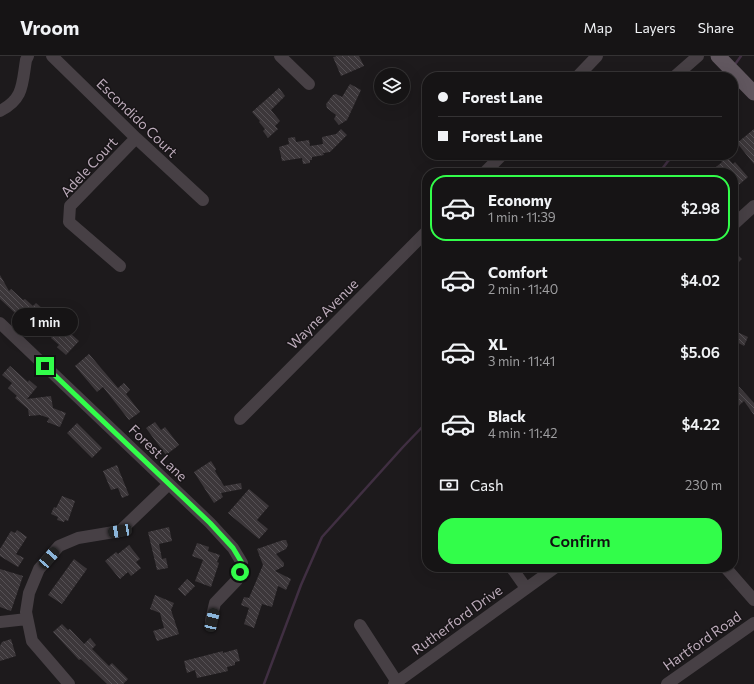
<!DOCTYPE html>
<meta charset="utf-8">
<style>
:root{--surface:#161415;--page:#1f1d1e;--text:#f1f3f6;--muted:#9e9ea0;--line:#353334;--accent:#32fd4a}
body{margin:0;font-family:Commissioner,sans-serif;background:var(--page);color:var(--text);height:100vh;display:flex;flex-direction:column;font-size:15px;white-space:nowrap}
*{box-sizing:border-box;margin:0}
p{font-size:13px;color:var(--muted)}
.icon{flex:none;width:22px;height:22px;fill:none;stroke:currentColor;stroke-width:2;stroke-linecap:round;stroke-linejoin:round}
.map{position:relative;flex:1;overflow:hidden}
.side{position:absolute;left:422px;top:112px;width:316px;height:404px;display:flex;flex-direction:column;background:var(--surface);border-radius:16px;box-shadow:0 4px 16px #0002,0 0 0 1px var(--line)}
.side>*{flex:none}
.top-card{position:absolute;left:422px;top:16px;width:316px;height:88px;border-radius:16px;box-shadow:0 4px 16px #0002,0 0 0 1px var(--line);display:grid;align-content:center;height:88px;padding:0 16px;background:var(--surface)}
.tools{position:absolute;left:374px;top:12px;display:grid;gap:8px}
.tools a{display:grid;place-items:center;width:36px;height:36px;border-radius:50%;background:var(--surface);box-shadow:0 4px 16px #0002,0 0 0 1px var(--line);font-size:20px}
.end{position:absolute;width:18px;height:18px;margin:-9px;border:5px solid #32fd4a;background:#111;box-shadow:0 0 0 2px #111}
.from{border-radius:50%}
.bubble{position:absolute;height:28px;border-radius:14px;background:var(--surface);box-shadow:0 4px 16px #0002,0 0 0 1px var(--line);font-size:13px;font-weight:600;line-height:28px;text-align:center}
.car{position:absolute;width:12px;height:24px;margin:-12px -6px;border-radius:5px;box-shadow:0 0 3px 1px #0007;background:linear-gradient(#222 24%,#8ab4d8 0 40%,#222 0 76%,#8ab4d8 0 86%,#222 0)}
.top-card b{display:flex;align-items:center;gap:14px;height:38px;font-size:15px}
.top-card b+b{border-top:1px solid var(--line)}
.top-card i{width:10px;height:10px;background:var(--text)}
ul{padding:7px 0 0;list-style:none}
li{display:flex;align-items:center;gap:12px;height:66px;margin:0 8px 6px;padding:0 8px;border:2px solid transparent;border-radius:16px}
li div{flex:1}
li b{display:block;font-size:15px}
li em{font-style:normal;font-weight:600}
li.active{border-color:var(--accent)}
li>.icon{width:36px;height:36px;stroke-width:1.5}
.pay{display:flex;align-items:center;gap:10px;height:44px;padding:0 16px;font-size:15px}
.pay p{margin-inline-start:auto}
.button{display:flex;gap:8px;margin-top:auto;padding:8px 16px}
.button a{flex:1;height:46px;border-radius:16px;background:var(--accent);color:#111;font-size:16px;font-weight:600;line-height:46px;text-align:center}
header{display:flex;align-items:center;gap:24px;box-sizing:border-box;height:56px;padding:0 20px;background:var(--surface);border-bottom:1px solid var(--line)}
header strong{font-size:19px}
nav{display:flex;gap:22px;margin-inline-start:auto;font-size:14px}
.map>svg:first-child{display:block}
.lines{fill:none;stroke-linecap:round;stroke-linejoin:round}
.stream{stroke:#402f42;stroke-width:2.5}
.building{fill:url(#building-back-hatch)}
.minor{stroke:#474045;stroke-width:12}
.major{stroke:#61575f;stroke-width:15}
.route{stroke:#32fd4a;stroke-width:5}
.labels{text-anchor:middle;stroke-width:3;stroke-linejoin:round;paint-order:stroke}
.street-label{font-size:14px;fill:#bdacbb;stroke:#181517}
</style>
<header>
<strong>Vroom</strong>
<nav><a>Map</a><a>Layers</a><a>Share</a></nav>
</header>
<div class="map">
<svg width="754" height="628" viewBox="0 0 754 628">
<defs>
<pattern id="building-back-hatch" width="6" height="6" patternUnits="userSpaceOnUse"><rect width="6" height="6" fill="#3c373a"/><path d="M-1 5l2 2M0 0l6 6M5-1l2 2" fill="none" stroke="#565155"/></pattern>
</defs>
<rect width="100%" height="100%" fill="#1d1a1c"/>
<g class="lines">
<path class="stream" d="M736,7L741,0
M659,117L668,105L676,99
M264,628L301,529L322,481L403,391L427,366"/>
</g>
<path class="building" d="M338,0H359L364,10L341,20L333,1Z
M350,28L361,34L347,64L339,69L334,63L336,59L327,52L326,48L333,39L336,38L342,41Z
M279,32L285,40L271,54L280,65L275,70L278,73L268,82L263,75L265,73L259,66L260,65L252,56Z
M341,73L347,79L330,96L323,97L324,99L312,101V104H310V107L303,108L302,102L282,105L279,91L289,88L288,82L295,81L296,86L309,84L310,90L323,88L322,81L336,78Z
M754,73V108L737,87Z
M717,99H725L733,108L735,106L748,121L733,134V117H709L722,106Z
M737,198L742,203L733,211V201Z
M0,219L9,235L11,233L23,244L25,243L33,250L36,247L79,285L66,299L57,291L59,289L51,282L55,277L37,261L29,270L0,243Z
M733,274L748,281L744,290L733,284Z
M89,298L118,332L124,327L130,334L126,338L140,356L129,364L103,331L97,336L75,310Z
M10,310L28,326L29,324L37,331L27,343L51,340L53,352L66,357L60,371L47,366L49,362L40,359L29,360L28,353L15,342L17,340L8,332L12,327L2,319Z
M733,324L754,347V359L744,345L733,355Z
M155,366L161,374L165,371L179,389L166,399L146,372Z
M77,367L102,392L92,402L67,377Z
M211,405L216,413L215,415L224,430L241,427L242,433L221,437L223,441L214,447L194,416Z
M117,409L129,439L122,442L118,432L111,434L103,415Z
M249,433L269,450L257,464L268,473L259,483L228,457Z
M62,440L75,445L68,465L65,464L64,466L57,464L58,461L51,458L54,451L56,452Z
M169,471L172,485L159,488L162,503L166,502L168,512L157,514L148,476Z
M17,474L27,481L16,498L24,502L18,511L0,500V493L11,475L15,477Z
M283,484H286L288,489L286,493L276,498L284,507V510L275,515L291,523L286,534L278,530L272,551L262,548L254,572L244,568L249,552L241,549L244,541L249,542L263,509L257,493Z
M197,487L209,491L208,495L220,499L217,506L219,507L211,531L195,525L203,504L192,500Z
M129,489L140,503L136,506L141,512L131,520L128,516L120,523L105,505L116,496L118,498Z
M74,503L87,513L62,548L48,539Z
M0,513L23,520L11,555L0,551Z
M187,523L195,530L185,540L178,533Z
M155,539L174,547L171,554L179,578L157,585L153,575L164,572L160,557L150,553Z
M62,568L68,574L70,573L84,588L90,582L96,589L92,593L109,610L112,607L128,623L123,628H107L81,603L79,604L53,576Z
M11,583L16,600L0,605V590L2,586Z
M237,593L240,605L235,606V609L227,611L228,615L197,622L195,614L187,617L184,605L223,595V597Z"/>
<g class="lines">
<path class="minor" d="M52,0L136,82L203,144
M280,0L309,28
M577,21L597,0
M674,21L698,0
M0,55C24,43 22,28 26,4L28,0
M484,117L502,99
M733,169L754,150
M120,210L69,166L70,150L136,82
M0,267L210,467L233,492L242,507L237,524L215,547L211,564
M240,363L427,175
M511,511L526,532
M725,511L754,544
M0,566L27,563
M360,569L397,626
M69,628L32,585L26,556L29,537L39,513L59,490L78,482L120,475L169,428
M394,628L556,511
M667,628L754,567"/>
<path class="major" d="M718,0L754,37"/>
</g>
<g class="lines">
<path class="route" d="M45,310L210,467L233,492L242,507L240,516"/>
</g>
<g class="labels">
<g class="street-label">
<text transform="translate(137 62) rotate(44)" y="5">Escondido Court</text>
<text transform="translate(89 111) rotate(-47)" y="5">Adele Court</text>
<text transform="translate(323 258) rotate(-45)" y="5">Wayne Avenue</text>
<text transform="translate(158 397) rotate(44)" y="5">Forest Lane</text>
<text transform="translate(457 564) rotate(-36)" y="5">Rutherford Drive</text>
<text transform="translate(702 585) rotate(-35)" y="5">Hartford Road</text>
</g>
</g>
</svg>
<div class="tools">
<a><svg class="icon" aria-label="layers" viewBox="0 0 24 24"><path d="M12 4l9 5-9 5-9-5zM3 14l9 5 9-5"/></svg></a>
</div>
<i class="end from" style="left:240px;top:516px"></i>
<i class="end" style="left:45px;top:310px"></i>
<div class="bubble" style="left:12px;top:252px;width:66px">1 min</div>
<i class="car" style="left:120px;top:475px;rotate:261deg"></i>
<i class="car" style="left:49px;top:502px;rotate:41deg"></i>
<i class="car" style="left:212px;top:564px;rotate:13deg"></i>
<div class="top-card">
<b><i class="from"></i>Forest Lane</b>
<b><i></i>Forest Lane</b>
</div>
<section class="side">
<ul>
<li class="active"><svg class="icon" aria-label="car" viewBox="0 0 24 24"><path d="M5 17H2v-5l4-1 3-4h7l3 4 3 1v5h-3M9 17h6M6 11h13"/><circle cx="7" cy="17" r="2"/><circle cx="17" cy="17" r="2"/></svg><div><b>Economy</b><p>1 min · 11:39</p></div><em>$2.98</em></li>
<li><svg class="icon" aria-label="car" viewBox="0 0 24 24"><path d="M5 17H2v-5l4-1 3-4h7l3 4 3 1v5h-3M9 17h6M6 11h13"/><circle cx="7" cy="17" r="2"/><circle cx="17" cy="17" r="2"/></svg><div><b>Comfort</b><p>2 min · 11:40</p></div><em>$4.02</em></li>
<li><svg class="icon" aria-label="car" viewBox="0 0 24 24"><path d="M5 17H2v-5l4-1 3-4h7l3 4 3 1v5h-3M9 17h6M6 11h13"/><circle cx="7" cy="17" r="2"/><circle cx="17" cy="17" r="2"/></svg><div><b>XL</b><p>3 min · 11:41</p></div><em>$5.06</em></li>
<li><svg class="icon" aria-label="car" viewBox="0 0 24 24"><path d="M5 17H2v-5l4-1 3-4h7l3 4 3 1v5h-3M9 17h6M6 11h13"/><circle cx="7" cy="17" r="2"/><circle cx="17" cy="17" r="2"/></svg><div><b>Black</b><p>4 min · 11:42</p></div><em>$4.22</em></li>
</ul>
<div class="pay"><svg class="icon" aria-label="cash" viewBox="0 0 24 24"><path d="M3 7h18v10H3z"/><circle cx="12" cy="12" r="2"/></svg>Cash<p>230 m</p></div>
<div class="button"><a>Confirm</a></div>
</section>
</div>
